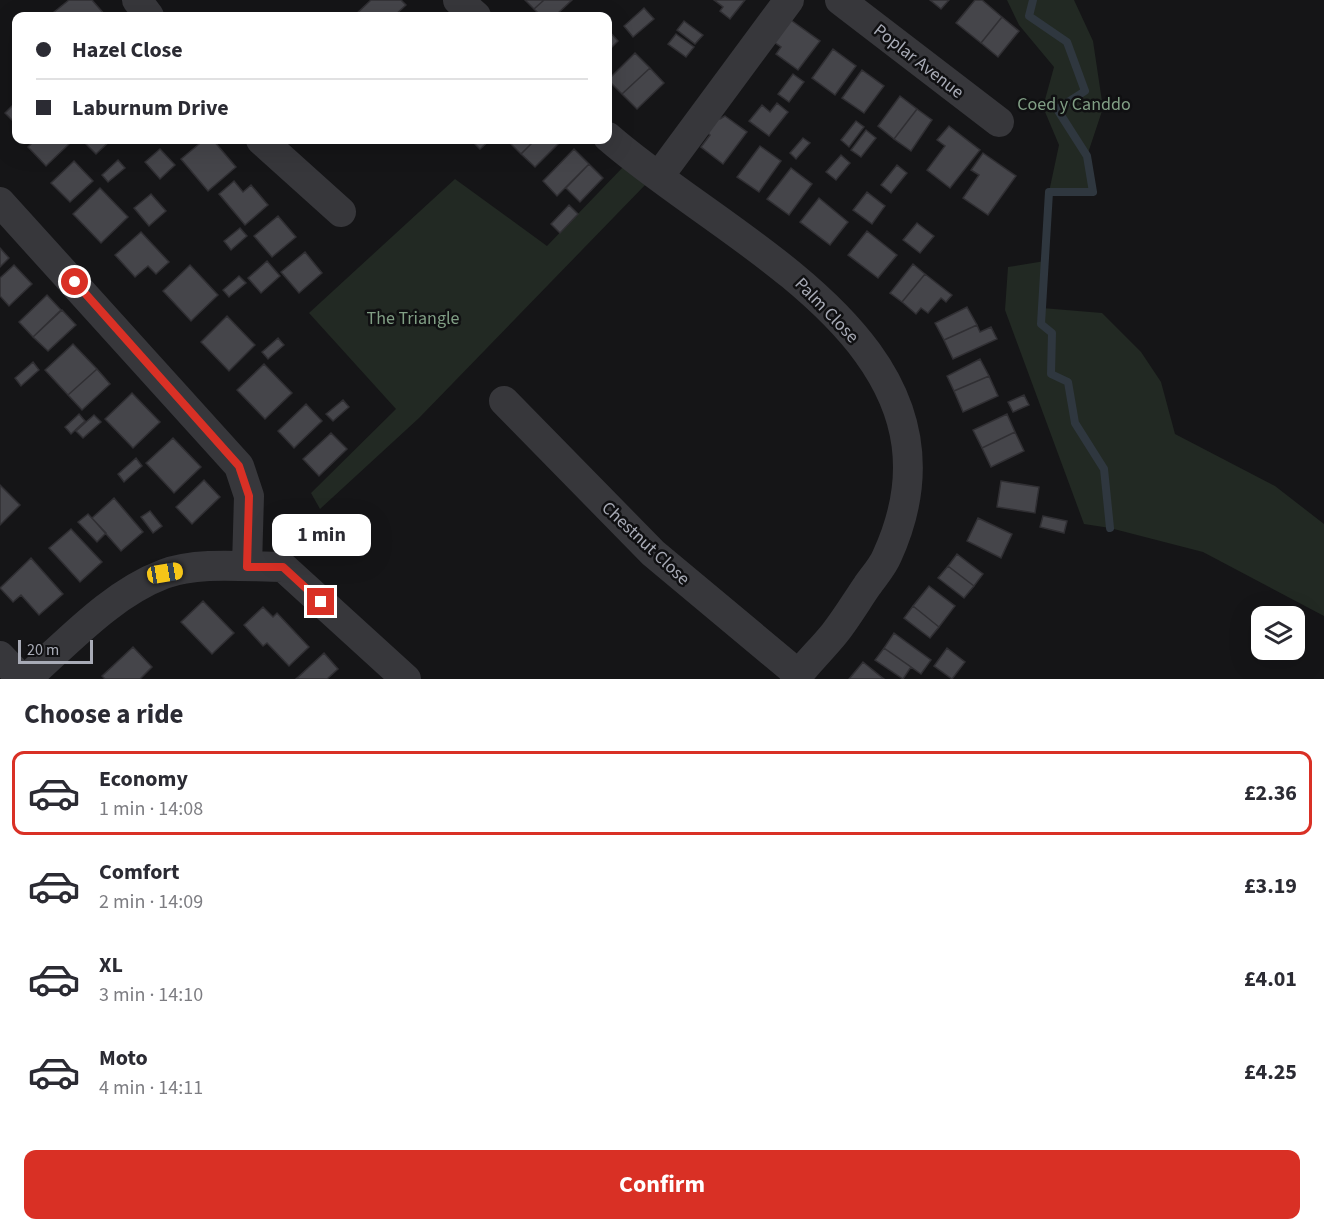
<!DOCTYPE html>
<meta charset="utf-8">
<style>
:root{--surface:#fff;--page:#f7f7f7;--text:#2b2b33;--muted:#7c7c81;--line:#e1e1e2;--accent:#d93025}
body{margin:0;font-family:"Source Sans 3",sans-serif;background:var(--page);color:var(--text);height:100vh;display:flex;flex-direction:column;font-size:22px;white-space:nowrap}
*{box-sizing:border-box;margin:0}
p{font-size:20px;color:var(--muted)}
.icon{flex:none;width:33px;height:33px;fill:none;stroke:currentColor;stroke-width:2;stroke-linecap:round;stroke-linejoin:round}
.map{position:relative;height:679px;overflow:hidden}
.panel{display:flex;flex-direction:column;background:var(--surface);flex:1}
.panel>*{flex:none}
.banner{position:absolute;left:12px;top:12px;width:600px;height:132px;border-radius:12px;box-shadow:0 6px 24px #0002;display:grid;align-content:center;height:132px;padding:0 24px;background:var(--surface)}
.buttons{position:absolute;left:1251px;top:606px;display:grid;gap:12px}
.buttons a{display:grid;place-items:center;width:54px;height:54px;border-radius:12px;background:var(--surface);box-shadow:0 6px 24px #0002;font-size:30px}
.scale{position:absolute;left:18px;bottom:15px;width:75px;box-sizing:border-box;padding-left:6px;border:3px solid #a8abb6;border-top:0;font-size:16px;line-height:21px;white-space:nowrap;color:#a8abb6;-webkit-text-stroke:4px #101012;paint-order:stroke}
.end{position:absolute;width:27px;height:27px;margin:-14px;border:8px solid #d93025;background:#fff;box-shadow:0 0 0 3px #fff}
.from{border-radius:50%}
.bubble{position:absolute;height:42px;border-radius:12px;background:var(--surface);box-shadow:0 6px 24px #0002;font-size:20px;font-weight:700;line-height:42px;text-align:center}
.car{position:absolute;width:18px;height:36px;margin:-18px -9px;border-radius:8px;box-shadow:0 0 4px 2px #0007;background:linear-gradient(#f5c518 24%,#345 0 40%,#f5c518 0 76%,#345 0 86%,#f5c518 0)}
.banner b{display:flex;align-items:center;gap:21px;height:57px;font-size:22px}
.banner b+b{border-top:2px solid var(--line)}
.banner i{width:15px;height:15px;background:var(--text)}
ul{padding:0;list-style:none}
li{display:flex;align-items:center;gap:18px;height:84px;margin:0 12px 9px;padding:0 12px;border:3px solid transparent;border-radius:12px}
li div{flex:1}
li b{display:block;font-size:22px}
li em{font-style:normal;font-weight:700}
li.current{border-color:var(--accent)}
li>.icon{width:54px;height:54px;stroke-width:1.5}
h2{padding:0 24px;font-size:27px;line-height:72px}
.button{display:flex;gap:12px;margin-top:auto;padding:12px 24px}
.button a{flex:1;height:69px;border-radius:12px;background:var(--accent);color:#fff;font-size:24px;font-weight:700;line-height:69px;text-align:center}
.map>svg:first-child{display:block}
.green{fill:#222923}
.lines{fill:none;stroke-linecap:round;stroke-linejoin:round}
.stream{stroke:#2f373f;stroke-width:8}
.building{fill:#45454a;stroke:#302f33;stroke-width:1.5}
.minor{stroke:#37373b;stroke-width:30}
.route{stroke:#d93025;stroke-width:8}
.labels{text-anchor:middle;stroke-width:5;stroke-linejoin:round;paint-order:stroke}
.street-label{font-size:18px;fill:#a8abb6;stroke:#101012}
.park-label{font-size:18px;fill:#819f85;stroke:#101012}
</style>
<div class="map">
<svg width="1324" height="679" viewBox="0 0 1324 679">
<rect width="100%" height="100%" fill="#151517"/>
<path class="green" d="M1007,0H1074L1093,41L1103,108L1087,156L1093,192H1049L1059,145L1043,107L1054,67L1019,25Z
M625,165L647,183L419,418L320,509L311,493L396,409L309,313L455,179L547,246Z
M1045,261L1042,308L1102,313L1141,352L1161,382L1175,434L1275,486L1324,524V616L1203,552L1110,528L1084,524L1005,310L1008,267Z"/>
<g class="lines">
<path class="stream" d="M1033,0L1029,16L1067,42L1085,91L1057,109L1087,156L1093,192H1049L1041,324L1052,333L1051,374L1068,382L1075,423L1104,469L1110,528"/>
</g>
<path class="building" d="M69,0H92L106,16H58L54,12Z
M371,0H401L406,5L394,16H354Z
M525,0H544L534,9Z
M544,0H572L555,16H541L534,9Z
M714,0H745L730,19L720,11L723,7Z
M930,0H949L941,9Z
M975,0H982L1002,17L981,43L956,23Z
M644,8L654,19L633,37L624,26Z
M1002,17L1019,31L998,57L981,43Z
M788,18L820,41L798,70L776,54L781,47L771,40Z
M684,21L703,35L695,44L677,30Z
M608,30L618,41L608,51Z
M676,34L694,47L686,57L668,44Z
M833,49L856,66L835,95L812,78Z
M635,53L650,68L622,94L608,80Z
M650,68L664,83L637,109L622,94Z
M862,70L884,86L864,113L842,98Z
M793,74L804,82L789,102L778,94Z
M900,96L917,109L894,139L878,126Z
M16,102V124L5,113Z
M777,103L788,112L769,136L749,121L762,105L770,112Z
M917,109L932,120L911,151L894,139Z
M725,116L747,132L723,164L701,147L710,135L706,131L716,117L720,119Z
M856,121L864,127L849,147L841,140Z
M949,126L980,150L950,188L927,170L945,146L937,140Z
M866,130L876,138L861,157L851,150Z
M803,138L810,143L796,159L790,153Z
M35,140H65L69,144L46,166L28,147Z
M82,140H111L96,154Z
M204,140H213L236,167L208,191L181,159Z
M471,140H490L480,149Z
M507,140H535L521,154Z
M535,140H553L558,144L535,167L521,154Z
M760,146L781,161L759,192L737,177Z
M160,149L175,165L160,179L145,162Z
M574,149L589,164L557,196L543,181Z
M983,153L1016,176L988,215L963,198L979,175L971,170Z
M841,155L850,163L836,180L826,172Z
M118,160L125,168L108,182L102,175Z
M74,161L93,181L70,202L51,183Z
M589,164L603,178L580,202L566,188Z
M897,165L907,173L891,193L881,185Z
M791,168L812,184L789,215L767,199Z
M234,181L243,192L251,185L268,205L245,225L219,194Z
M100,188L128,217L101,243L73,214Z
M867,192L885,206L872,224L853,210Z
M151,194L166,211L149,226L134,208Z
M819,198L848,222L830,245L800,222Z
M569,205L578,214L560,233L551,224Z
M278,216L296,237L272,257L254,236Z
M917,223L934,236L920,253L903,240Z
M240,228L247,236L231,250L224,241Z
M867,231L897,255L878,278L848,255Z
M141,232L169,262L156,274L148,266L135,277L115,255Z
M0,248L9,258L0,267Z
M305,252L322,273L299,293L281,272Z
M267,261L280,276L261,293L248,278Z
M913,264L925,274L902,302L890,293Z
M14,265L32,284L9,306L0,296V278Z
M190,265L218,295L191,321L163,291Z
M925,274L952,295L946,302L941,298L928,313L921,308L916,314L902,302Z
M239,276L246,283L229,297L223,290Z
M47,295L61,310L33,337L19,322Z
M967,307L977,325L944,340L935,323Z
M62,310L76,325L48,351L33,337Z
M227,316L255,345L229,371L201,342Z
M977,325L980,332L991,327L997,339L953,359L944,340Z
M278,338L284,345L268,359L262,352Z
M73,344L97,369L68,395L45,370Z
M980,359L989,376L954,391L947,376Z
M33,362L39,370L21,386L15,378Z
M264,364L292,393L265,419L237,390Z
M97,369L110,384L82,410L68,395Z
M989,376L998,396L963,412L954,391Z
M132,393L160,422L133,448L105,419Z
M1024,395L1029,405L1013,412L1008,402Z
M343,400L349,407L333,421L326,414Z
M306,404L322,421L294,448L278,431Z
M79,414L85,421L71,434L65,427Z
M1007,414L1015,432L982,448L973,430Z
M94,415L101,422L83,438L76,431Z
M1015,432L1024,451L991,467L982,448Z
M331,433L347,449L319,476L303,459Z
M173,438L201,467L174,493L146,463Z
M136,458L142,466L124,482L118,474Z
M204,480L220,497L192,524L176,507Z
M1001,481L1039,487L1035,513L997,507Z
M0,485L20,505L0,525Z
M114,498L143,532L121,551L92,518Z
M150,511L162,526L153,533L141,517Z
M88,514L106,533L97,542L78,522Z
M1043,516L1067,521L1064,533L1040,527Z
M978,518L1012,534L1001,558L967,541Z
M71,529L102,562L80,582L49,548Z
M957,554L983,574L974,586L948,566Z
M31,558L63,594L39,615L21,595L13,602L0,588Z
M948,566L974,586L964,598L938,578Z
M929,586L955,606L939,627L913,606Z
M203,601L234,633L212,654L181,622Z
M913,606L939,627L930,638L904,618Z
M263,607L273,617L277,613L309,647L289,666L267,643L263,646L244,625Z
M894,633L931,660L921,674L884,648Z
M133,647L152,667L140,679H105L102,676Z
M884,648L911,667L903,679L875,660Z
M947,648L965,662L952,679L934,666Z
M324,653L338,669L327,679H296Z
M863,662L884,679H849Z"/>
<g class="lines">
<path class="minor" d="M137,0L149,16
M458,0L476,16
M840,0L999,122
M608,137C731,245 982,348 887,556C883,566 874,576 867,586C856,602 846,619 834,634C821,650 807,663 795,679
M261,140L341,212
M659,176L789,0
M0,202L239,466L249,496L247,566
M504,401L653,553L798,674
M0,656L22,679
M26,679C68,642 111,594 164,574C198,561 248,567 283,567L406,679"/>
</g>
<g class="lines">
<path class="route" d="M75,282L239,466L249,496L247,567H283L321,602"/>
</g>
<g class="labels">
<g class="street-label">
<text transform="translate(919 61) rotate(38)" y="6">Poplar Avenue</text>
<text transform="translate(827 310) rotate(46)" y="6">Palm Close</text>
<text transform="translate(646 543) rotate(43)" y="6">Chestnut Close</text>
</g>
<g class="park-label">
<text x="1074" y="110">Coed y Canddo</text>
<text x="413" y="324">The Triangle</text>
</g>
</g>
</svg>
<div class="buttons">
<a><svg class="icon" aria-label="layers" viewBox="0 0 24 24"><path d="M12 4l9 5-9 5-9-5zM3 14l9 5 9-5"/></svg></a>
</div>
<div class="scale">20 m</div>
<i class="end from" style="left:75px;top:282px"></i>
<i class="end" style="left:321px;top:602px"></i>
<div class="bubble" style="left:272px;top:514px;width:99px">1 min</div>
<i class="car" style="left:165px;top:573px;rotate:81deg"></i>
<div class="banner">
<b><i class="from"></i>Hazel Close</b>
<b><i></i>Laburnum Drive</b>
</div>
</div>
<section class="panel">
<h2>Choose a ride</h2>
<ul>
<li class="current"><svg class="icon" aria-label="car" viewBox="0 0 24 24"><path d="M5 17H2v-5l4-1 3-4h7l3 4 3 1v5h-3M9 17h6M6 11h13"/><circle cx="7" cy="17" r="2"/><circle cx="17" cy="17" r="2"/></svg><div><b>Economy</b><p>1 min · 14:08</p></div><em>£2.36</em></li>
<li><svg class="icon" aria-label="car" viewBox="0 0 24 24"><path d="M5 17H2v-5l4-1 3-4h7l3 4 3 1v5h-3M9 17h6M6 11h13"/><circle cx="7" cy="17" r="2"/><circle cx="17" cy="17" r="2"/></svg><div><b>Comfort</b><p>2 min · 14:09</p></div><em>£3.19</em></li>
<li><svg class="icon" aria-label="car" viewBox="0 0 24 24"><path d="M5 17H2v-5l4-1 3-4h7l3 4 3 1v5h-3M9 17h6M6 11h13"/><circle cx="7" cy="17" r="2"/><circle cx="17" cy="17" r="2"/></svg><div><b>XL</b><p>3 min · 14:10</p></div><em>£4.01</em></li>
<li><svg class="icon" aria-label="car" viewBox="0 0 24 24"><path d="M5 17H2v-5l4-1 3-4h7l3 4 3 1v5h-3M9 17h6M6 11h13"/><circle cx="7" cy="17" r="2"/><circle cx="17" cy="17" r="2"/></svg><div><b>Moto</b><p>4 min · 14:11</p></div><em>£4.25</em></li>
</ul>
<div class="button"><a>Confirm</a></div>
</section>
